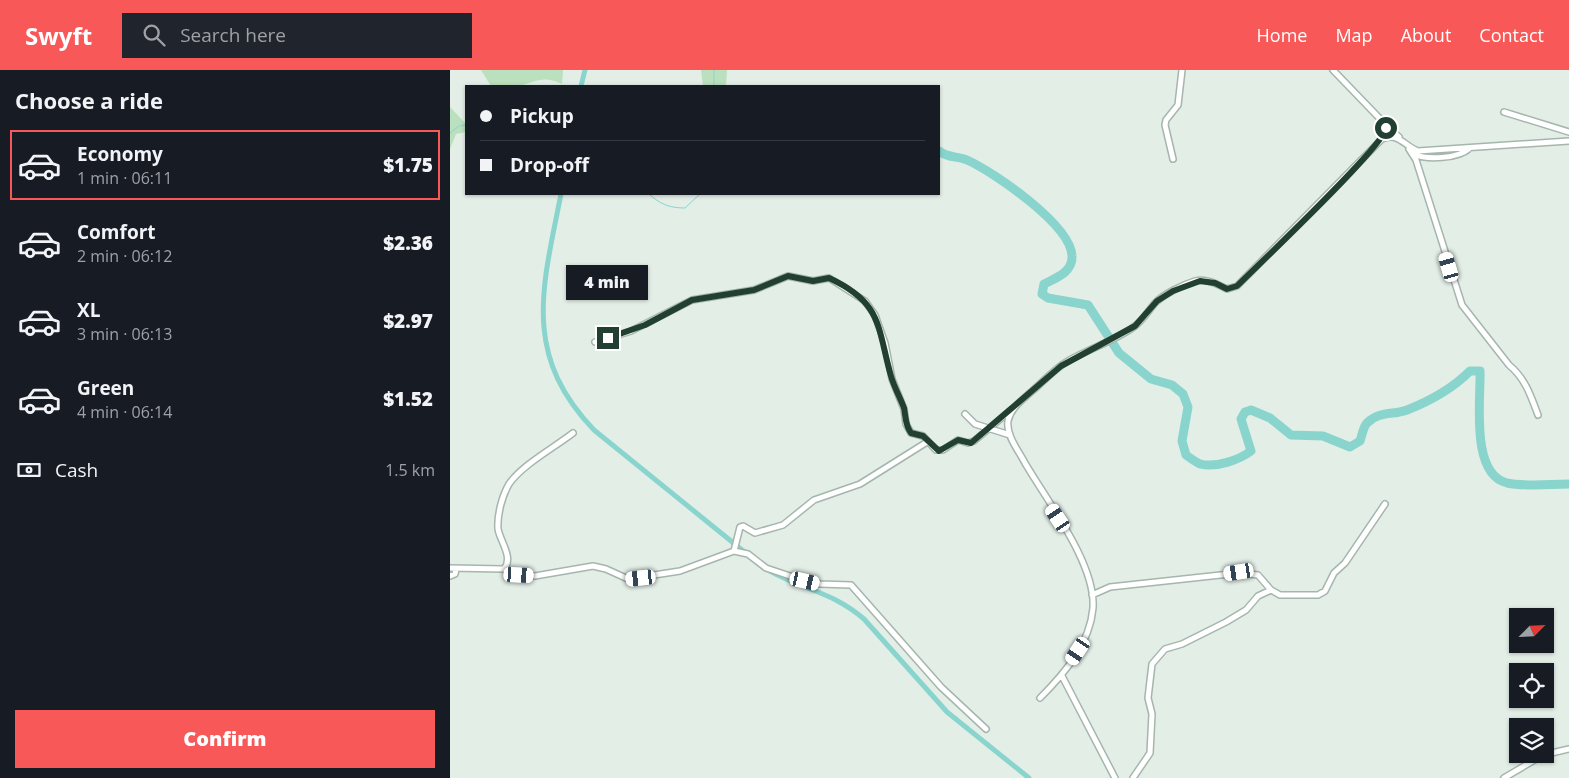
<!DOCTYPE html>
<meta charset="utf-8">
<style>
:root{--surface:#171b24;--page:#20242c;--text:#f1f3f6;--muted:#9ea1a6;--line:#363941;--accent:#f85857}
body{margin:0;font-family:"Open Sans",sans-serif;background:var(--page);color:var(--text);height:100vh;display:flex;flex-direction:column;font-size:19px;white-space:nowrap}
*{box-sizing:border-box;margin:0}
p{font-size:16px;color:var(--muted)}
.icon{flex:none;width:28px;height:28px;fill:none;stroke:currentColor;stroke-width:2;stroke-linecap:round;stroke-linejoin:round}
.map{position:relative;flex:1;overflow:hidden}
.panel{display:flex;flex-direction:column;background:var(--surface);width:450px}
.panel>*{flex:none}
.top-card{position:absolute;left:15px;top:15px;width:475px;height:110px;border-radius:0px;box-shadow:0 1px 4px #0004;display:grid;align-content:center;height:110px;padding:0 15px;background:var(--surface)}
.needle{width:32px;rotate:66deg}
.fabs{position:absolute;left:1059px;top:538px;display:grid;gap:10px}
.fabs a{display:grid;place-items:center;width:45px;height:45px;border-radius:0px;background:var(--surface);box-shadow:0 1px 4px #0004;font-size:25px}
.end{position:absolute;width:22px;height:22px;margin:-11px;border:6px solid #224031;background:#fff;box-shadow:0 0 0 2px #fff}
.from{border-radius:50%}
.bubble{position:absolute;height:35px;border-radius:0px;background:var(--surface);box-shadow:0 1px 4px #0004;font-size:16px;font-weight:800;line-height:35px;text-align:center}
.car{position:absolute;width:15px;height:30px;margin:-15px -8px;border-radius:6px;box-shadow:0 0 4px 1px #0007;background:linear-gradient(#fff 24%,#345 0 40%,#fff 0 76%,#345 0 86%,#fff 0)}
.top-card b{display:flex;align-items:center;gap:18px;height:48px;font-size:19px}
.top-card b+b{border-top:1px solid var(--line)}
.top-card i{width:12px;height:12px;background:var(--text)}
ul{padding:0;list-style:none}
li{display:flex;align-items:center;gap:15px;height:70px;margin:0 10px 8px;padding:0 5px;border:2px solid transparent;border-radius:0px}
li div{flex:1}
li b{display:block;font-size:19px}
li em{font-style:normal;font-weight:800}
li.on{border-color:var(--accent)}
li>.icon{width:45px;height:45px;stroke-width:1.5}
h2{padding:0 15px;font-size:22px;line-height:60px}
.pay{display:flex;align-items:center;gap:12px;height:55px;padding:0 15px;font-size:19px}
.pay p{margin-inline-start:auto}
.primary-button{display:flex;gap:10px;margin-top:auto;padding:10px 15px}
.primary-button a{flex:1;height:58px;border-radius:0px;background:var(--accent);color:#fff;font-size:20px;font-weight:800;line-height:58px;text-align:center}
header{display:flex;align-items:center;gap:30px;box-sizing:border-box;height:70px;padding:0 25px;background:var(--accent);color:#fff}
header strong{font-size:24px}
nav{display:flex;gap:28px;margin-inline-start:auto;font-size:18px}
.search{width:350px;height:45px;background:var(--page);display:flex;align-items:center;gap:12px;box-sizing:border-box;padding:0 18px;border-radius:0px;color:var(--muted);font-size:19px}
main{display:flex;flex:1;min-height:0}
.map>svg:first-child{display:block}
.green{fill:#bbe0bd}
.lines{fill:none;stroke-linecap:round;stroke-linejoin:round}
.stream{stroke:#89d5ce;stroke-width:1}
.canal{stroke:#89d5ce;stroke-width:5}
.river{stroke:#89d5ce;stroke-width:9}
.street-casing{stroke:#a5b6ad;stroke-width:8}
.street{stroke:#fff;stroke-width:5}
.route{stroke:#224031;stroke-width:6}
</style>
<header>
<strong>Swyft</strong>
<div class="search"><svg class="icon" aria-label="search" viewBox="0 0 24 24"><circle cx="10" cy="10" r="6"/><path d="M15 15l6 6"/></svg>Search here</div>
<nav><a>Home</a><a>Map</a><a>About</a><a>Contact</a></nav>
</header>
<main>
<section class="panel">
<h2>Choose a ride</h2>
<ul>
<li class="on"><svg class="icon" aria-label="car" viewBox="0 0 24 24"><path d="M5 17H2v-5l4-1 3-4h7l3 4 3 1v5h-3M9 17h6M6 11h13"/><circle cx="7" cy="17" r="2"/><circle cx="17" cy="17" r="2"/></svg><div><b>Economy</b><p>1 min · 06:11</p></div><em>$1.75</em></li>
<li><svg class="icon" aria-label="car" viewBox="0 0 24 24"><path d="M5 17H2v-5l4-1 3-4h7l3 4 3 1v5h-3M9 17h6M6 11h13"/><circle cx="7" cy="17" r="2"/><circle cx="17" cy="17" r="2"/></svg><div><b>Comfort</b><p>2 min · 06:12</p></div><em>$2.36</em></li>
<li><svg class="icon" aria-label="car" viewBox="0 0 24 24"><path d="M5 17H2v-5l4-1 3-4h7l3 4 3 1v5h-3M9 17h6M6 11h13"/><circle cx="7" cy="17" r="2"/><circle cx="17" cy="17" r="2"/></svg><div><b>XL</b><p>3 min · 06:13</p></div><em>$2.97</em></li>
<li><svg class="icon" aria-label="car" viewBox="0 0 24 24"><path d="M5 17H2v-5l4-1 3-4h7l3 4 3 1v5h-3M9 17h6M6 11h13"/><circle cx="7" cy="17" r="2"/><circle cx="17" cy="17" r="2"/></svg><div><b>Green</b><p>4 min · 06:14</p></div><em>$1.52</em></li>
</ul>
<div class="pay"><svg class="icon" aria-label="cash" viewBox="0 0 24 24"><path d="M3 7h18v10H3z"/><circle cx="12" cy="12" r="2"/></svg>Cash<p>1.5 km</p></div>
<div class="primary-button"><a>Confirm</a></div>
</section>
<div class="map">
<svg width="1119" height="708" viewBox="0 0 1119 708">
<rect width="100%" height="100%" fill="#e3eee7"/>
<path class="green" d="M31,0H113V2L112,14C91,5 87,12 69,16C61,18 49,16 41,16Z
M251,0H277L276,16H253Z
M0,37L16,54V62L6,64L0,79Z"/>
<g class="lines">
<path class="stream" d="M264,16V0
M0,63L9,56L16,55
M199,124C210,134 219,138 235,138L250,124"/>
<path class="canal" d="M131,16L135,0
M111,124C93,216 71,284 144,360L297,484
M320,501C354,520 383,522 414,549L497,642L579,708"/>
<path class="river" d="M489,81C497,88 508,86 517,90C544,102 621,155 622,186C623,202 606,208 594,214L592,224L598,228L638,235L669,283L701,309L722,315L733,324L738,337L732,371L736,385C740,388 746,392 750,394C766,398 789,390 801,381L791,349L795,342L801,340L820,348L841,365L873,366L900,377L910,371C912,366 913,357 917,353C929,341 944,345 957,340C980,331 1003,318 1020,301H1030C1031,329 1020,404 1057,413C1077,417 1099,414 1119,414"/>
<defs>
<path id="street" d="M883,0L935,54L936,63L932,69
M1054,42L1119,62
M935,55L949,67
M959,79L966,90L1012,235L1059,295C1075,308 1081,326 1088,345
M963,84C977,90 1008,89 1020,78
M723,89L715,55L716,50L728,35L732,0
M145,272L181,261L242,230L304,220L338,206L363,211L379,208L415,231L425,245L435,273L442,309L454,339L456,354L461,363L473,366L486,380H493L508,370L518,373L524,371L561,340
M515,344L525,354L560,365
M284,481L290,457L293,456L305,463L333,455L364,430L410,414L477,372
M0,498L54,499C64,488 50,471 48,459C47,445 52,426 59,414C72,395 105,377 123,363
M54,499L61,504L85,506L143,496L156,499L178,509L230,501L284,481L298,484L316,498L355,511L370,514L401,515L491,617L536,659
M0,506L5,504L6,499
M642,525L660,517L789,503L808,505L821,520
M612,606L665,708
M590,628C614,604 640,574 643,538C646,494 597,431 575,393C569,381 556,366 558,351C561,338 571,331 581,322C593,312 604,299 618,291C640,278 665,271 685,256C693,250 699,240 705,233C714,224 732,215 745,211C756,208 767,214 777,219L787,216L932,69C949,62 954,76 968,81L1119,71
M683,708L700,683L702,644L698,628L702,594L715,579L732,574L776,552L796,540L808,526L821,520L830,525H868L875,521L884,503L895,493L935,434
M1054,708L1093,685L1119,679"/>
</defs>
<use href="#street" class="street-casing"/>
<use href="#street" class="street"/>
</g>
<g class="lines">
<path class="route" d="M158,268L195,255L242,230L304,220L338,206L363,211L379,208C433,233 427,257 441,306C444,317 450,327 454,338C456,348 455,355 461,363L473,366L489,381L508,370L521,373L611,296L685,256L707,231L723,221L750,211L765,213L777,219L787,216C808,195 935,75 936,58"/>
</g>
</svg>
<div class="fabs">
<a><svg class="needle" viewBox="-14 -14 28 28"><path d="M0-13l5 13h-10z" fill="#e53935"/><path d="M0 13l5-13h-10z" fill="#9ea1a6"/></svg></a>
<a><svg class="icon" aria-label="locate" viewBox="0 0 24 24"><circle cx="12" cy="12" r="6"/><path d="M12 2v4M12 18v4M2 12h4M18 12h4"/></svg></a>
<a><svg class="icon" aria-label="layers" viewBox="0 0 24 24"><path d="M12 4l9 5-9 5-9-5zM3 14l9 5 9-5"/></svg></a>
</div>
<i class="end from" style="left:936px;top:58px"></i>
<i class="end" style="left:158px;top:268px"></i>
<div class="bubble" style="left:116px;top:195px;width:82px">4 min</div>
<i class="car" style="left:999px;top:197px;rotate:344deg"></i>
<i class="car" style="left:608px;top:448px;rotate:326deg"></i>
<i class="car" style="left:789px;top:502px;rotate:261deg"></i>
<i class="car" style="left:69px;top:505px;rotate:93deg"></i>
<i class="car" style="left:191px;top:508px;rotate:264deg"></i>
<i class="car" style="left:355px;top:511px;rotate:103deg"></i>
<i class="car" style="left:628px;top:581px;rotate:214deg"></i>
<div class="top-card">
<b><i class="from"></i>Pickup</b>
<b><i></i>Drop-off</b>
</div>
</div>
</main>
